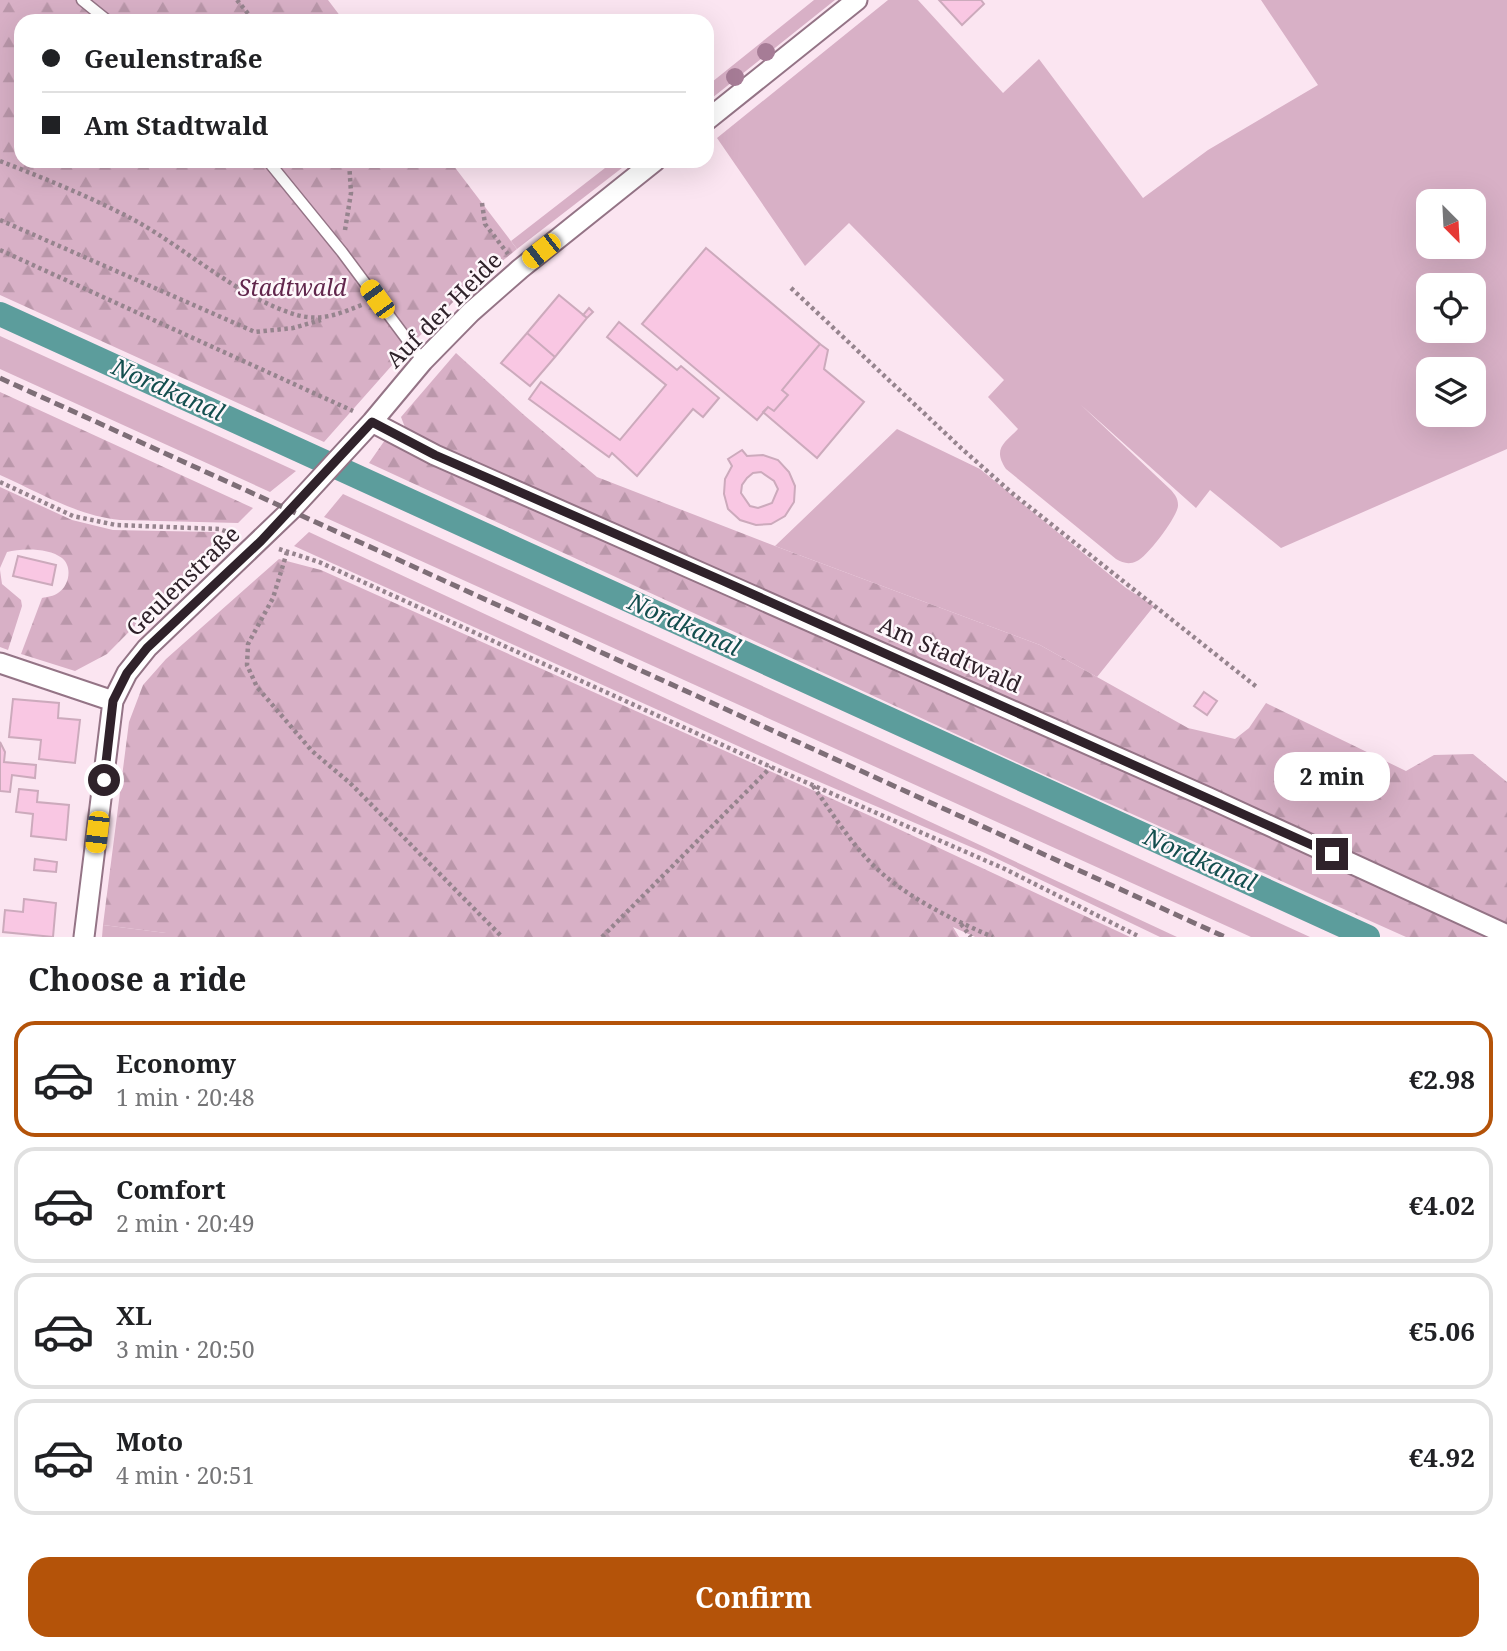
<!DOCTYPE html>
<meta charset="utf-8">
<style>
:root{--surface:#fff;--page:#f6f6f6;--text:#202124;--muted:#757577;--line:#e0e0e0;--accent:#b45309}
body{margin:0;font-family:"Noto Serif",serif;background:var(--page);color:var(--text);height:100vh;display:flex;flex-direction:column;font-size:26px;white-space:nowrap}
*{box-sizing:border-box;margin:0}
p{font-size:23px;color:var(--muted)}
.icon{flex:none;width:38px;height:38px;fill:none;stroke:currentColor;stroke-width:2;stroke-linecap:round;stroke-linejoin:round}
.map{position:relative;height:937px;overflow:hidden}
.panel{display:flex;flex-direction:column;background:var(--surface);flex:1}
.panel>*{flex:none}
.banner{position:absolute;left:14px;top:14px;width:700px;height:154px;border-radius:21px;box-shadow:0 7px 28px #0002;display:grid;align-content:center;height:154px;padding:0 28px;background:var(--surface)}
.needle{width:46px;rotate:156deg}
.buttons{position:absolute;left:1416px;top:189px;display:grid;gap:14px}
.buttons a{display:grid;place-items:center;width:70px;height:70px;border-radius:14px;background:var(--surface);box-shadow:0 7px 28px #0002;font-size:35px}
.end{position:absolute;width:32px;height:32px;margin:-16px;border:9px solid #2f222a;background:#fff;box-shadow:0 0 0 4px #fff}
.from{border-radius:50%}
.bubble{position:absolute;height:49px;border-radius:21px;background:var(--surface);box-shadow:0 7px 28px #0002;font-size:23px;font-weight:700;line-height:49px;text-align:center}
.car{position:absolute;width:21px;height:42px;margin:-21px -10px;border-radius:9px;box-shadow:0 0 5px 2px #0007;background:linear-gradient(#f5c518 24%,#345 0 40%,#f5c518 0 76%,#345 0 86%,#f5c518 0)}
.banner b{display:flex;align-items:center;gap:24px;height:66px;font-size:26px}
.banner b+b{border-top:2px solid var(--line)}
.banner i{width:18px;height:18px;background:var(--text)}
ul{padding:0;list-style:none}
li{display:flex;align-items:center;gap:21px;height:116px;margin:0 14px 10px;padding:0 14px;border:4px solid var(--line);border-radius:21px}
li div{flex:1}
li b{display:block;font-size:26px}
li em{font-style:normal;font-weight:700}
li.active{border-color:var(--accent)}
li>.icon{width:63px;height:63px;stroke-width:1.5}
h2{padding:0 28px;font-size:32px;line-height:84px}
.primary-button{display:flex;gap:14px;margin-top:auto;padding:14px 28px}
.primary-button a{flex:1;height:80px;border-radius:21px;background:var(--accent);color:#fff;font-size:28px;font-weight:700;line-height:80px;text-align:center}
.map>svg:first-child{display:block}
.grass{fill:#d8b0c6;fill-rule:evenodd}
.forest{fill:url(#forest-firs)}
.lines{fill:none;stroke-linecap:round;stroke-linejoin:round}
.canal{stroke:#5c9d9c;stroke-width:24}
.building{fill:#f9c7e3;stroke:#ccaabc;stroke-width:2;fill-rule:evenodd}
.service-casing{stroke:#947486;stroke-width:13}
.minor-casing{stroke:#947486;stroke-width:23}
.path{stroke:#96848e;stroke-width:4.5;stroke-dasharray:3.5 3.5;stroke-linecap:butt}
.service{stroke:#fff;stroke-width:10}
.minor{stroke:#fff;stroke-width:19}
.rail{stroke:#7e6e77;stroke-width:5;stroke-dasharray:10 5;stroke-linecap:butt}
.tree{fill:#a67c96}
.route{stroke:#2f222a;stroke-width:9}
.labels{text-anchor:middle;stroke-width:5;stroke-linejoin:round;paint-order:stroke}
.park-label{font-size:23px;font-style:italic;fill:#61264c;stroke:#fef7fb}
.street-label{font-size:23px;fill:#2f222a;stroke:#fef7fb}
.water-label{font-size:24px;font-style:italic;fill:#134e4e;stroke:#fef7fb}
</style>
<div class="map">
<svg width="1507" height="937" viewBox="0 0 1507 937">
<defs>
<pattern id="forest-firs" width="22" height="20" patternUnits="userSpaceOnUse" patternTransform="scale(1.75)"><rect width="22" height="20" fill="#d8b0c6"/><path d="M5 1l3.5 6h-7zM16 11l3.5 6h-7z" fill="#ba97aa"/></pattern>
</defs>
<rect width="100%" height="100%" fill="#fbe5f1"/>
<path class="grass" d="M814,0H835L707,102V86Z
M888,0H918L1003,93L1039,59L1143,198L1208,150L1318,85L1261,0H1507V449L1281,548L1210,490L1196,508L1081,405L1171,490C1175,495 1178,498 1178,505C1179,515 1147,557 1137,561C1129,565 1123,563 1116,559L1006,469C992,448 1005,443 1018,429L988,397L1004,380L849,223L805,266L717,138ZM1428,201H1474V247H1428ZM1428,285H1474V331H1428ZM1428,369H1474V415H1428Z
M614,161H631L517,249L511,241Z
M0,336L296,471L270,492L0,369Z
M897,429L980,469L1126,588L1154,606L1097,677L1040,645L775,546Z
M343,494L1310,937H1251L324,517Z
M309,532L1177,937H1160L985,853L787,768L294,546Z
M103,925L166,933V937H102Z"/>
<path class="forest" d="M0,0H328L344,21H21V161H450L517,249L458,297L402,354L324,442L0,295Z
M456,353L524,415L597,477L775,546L1040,645L1188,728L1235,739L1249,728L1266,703L1406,771L1434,755L1473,754L1507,782V927L462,459L457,453L406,430L401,417Z
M0,392L253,508L238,523L120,520C78,516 38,492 0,475Z
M385,440L1497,937H1406L1025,766L369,463Z
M0,487L72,520L113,530L214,532L224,536L107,654L75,671L21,654L42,598C47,597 54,596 58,593C69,586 73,567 62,558C49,548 22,548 7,552L0,568Z
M279,559L321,570L875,818L1130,937H975L953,927L959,937H166V933L103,925L129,722L143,685L166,659Z
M0,570L2,584L21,600L22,606L8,650L0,647Z"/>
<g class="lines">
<path class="canal" d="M0,314L1368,937"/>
</g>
<path class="building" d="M939,0H981L984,4L962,25Z
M706,248L820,344L782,390L788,395L774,411L768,407L757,420L642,324Z
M559,295L587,318L555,357L527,333Z
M589,308L593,312L587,318L583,315Z
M619,322L677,370L681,366L719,398L703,417L693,409L637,476L612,453L609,457L529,399L541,382L620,440L666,385L607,337Z
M527,333L555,357L530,386L501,363Z
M820,344L828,350L824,369L864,402L817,458L763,412L768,407L774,411L788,395L782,390Z
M742,450L747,456L763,455L778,460L789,472L795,486L794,502L785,516L771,524L756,525L740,520L728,509L724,494L725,479L732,466L728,459ZM761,472L774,481L778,489L772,503L758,508L750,506L741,493L742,485L747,478L753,473Z
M18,556L56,565L52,585L13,576Z
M1204,692L1217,701L1207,715L1194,706Z
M13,699L59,703L58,718L80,720L75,763L39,759L41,740L9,737Z
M0,742L5,752L4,762L36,765L35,778L12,775L10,792L0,791Z
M19,789L38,791L37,802L69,805L66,840L31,836L33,814L16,812Z
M35,859L57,862L56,872L34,870Z
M24,899L56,903L53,937L3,932L5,910L23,912Z"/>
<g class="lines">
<defs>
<path id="service" d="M82,0L108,21
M268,161L342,252L423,361"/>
<path id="minor" d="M707,120L857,0
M372,422L435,455L1207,797L1507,935
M0,663L113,701
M84,937L113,701L127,673L147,648L291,510L372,422L423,361L471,312L520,269L655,161"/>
</defs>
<use href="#service" class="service-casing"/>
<use href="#minor" class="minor-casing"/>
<path class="path" d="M237,0L254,21
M0,161C46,179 93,198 136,221C188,250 241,299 297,315C322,322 341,313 364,304
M482,203L485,224L508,254
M0,220L255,332L293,328L321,320
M345,230L351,193L349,161
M0,250L353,411
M791,288L961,448L1012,493L1258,688
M0,482L73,516L116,525L219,529L235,534
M279,549L319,562L771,767L1005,869L1140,937
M287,552L273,598L248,644L247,665L257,687L312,751L350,783L502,937
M813,786C833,814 851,844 876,868C908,898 953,920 993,937
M961,924L971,937
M602,937L771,767"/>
<use href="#service" class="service"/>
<use href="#minor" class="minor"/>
<path class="rail" d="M0,378L1225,937"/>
</g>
<g class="tree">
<circle cx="766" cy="52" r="9"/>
<circle cx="735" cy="77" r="9"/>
</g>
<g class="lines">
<path class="route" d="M104,780L113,701L127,673L147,648L261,541L372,422L435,455L721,580L1332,854"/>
</g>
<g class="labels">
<g class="park-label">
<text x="292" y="296">Stadtwald</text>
</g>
<g class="street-label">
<text transform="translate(444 310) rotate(-45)" y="8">Auf der Heide</text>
<text transform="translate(183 581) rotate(-44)" y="8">Geulenstraße</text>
<text transform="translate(950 655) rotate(24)" y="8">Am Stadtwald</text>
</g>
<g class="water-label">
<text transform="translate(168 390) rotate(24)" y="8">Nordkanal</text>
<text transform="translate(684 625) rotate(24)" y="8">Nordkanal</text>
<text transform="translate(1200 860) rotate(24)" y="8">Nordkanal</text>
</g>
</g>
</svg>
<div class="buttons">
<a><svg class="needle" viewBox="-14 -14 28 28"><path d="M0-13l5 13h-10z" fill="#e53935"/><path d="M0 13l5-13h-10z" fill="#757577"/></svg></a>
<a><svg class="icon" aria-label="locate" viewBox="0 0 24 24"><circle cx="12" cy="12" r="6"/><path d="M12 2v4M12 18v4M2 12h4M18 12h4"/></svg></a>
<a><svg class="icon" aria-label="layers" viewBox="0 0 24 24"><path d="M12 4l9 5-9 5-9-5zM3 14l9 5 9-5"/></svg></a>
</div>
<i class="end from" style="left:104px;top:780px"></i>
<i class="end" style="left:1332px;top:854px"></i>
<div class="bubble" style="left:1274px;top:752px;width:116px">2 min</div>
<i class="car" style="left:541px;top:251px;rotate:232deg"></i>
<i class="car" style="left:377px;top:299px;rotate:324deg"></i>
<i class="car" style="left:97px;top:832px;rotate:187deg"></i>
<div class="banner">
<b><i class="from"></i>Geulenstraße</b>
<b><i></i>Am Stadtwald</b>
</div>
</div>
<section class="panel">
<h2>Choose a ride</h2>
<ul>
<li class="active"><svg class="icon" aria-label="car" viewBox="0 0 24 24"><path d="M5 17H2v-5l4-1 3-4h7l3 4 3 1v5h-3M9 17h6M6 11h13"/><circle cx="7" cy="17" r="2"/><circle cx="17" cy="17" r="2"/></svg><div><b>Economy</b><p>1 min · 20:48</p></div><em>€2.98</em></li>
<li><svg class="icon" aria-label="car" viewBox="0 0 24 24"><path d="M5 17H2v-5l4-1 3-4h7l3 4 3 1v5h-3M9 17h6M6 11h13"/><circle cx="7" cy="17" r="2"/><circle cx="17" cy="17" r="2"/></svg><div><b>Comfort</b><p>2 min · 20:49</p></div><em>€4.02</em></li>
<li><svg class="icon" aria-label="car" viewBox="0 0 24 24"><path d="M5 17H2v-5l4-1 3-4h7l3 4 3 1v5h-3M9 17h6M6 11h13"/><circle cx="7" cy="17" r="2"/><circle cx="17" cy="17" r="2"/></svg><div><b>XL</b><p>3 min · 20:50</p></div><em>€5.06</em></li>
<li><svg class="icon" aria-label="car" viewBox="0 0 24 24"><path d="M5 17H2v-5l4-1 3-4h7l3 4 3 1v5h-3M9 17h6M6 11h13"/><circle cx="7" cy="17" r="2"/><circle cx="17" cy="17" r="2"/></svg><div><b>Moto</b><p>4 min · 20:51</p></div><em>€4.92</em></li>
</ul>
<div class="primary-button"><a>Confirm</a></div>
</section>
